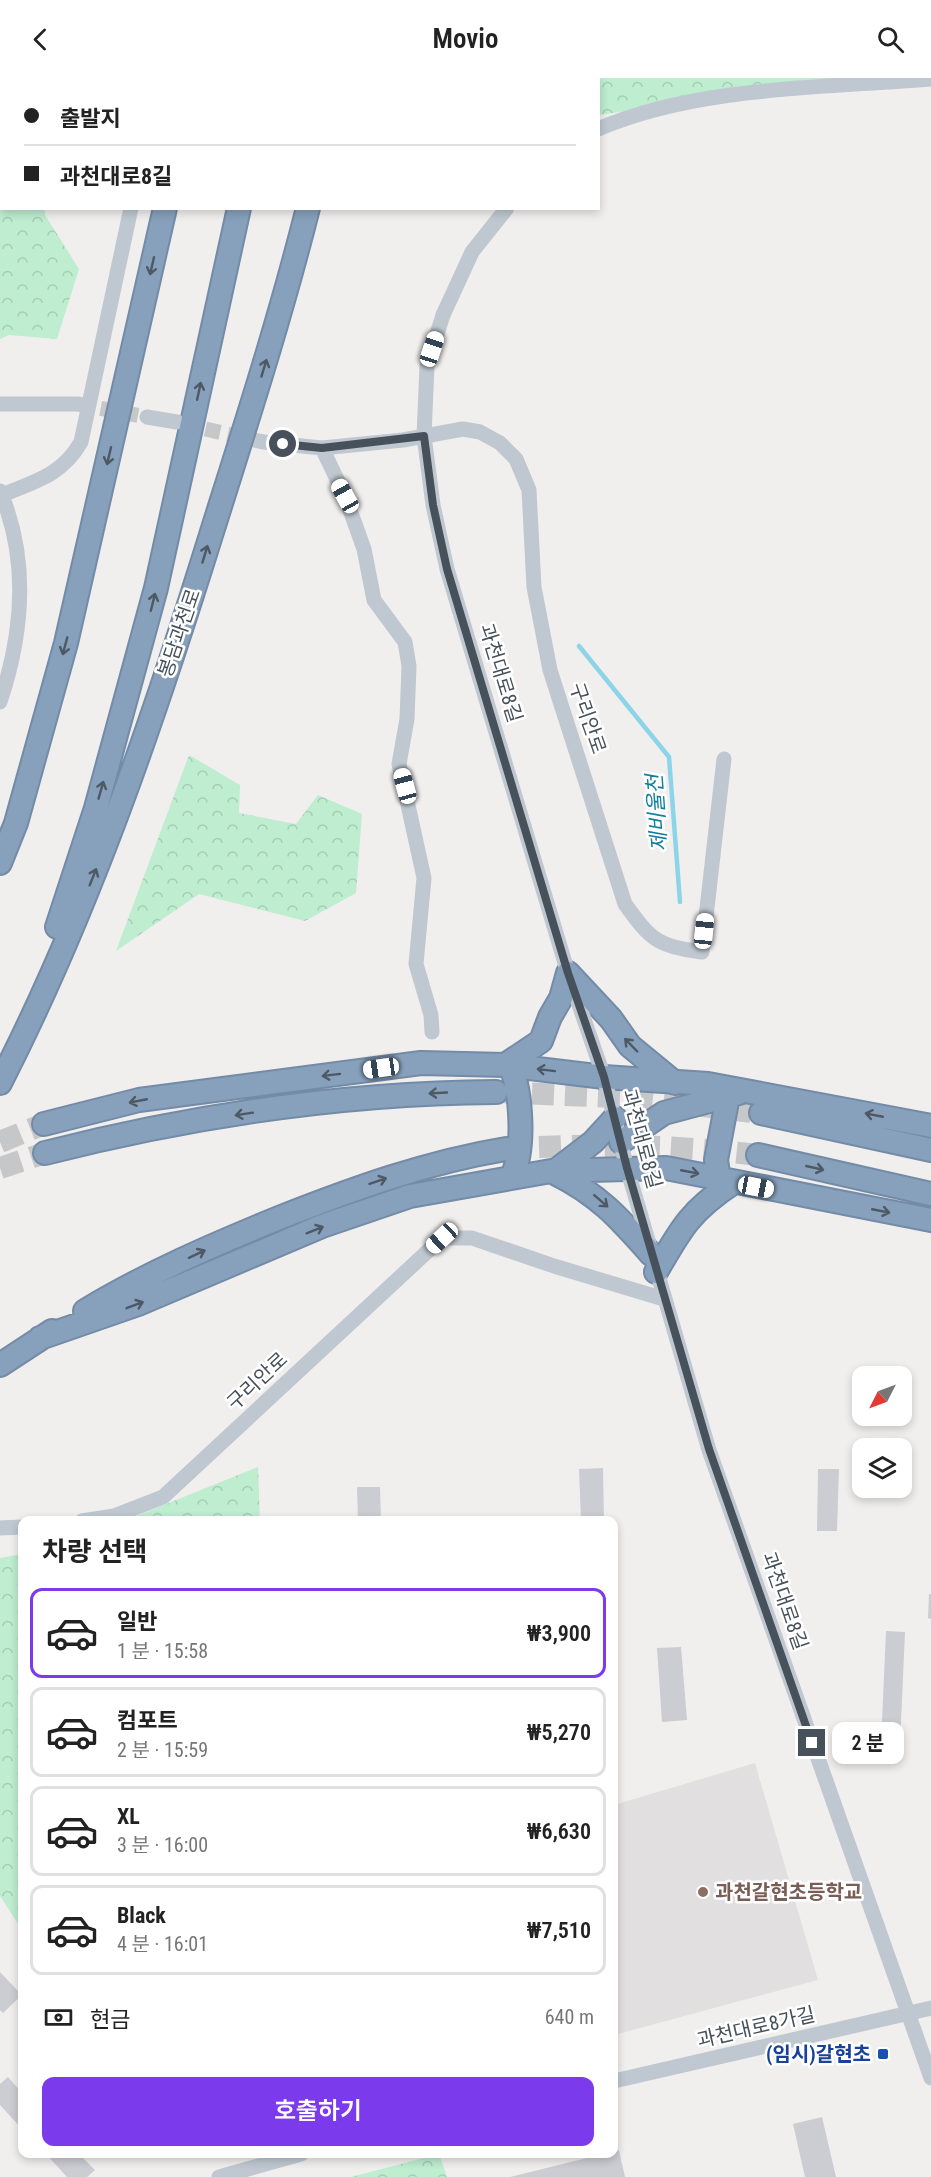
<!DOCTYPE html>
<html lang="ko">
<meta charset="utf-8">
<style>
:root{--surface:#fff;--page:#f6f6f6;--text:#222;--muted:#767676;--line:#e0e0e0;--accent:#7c3aed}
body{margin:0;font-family:"Roboto Condensed","Noto Sans KR",sans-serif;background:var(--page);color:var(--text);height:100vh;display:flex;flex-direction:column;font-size:22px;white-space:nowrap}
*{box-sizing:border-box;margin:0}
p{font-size:20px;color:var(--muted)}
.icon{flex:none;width:33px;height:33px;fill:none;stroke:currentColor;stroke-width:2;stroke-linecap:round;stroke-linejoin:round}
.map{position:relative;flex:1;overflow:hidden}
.side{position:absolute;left:18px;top:1438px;width:600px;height:642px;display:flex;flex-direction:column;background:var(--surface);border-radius:12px;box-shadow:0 3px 9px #0003}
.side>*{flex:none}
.hud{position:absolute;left:0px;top:0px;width:600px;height:132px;box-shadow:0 3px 9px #0003;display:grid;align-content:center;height:132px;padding:0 24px;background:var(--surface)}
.needle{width:39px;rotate:228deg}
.tools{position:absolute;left:852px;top:1288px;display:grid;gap:12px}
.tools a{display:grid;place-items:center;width:60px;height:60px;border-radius:12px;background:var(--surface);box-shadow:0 3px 9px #0003;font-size:30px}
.end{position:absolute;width:27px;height:27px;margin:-14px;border:8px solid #47515b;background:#fff;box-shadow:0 0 0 3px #fff}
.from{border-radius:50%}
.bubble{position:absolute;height:42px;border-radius:12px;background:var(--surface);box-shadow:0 3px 9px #0003;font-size:20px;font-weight:600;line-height:42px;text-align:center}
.car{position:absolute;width:18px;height:36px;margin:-18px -9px;border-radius:8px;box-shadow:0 0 4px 2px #0007;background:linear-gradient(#fff 24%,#345 0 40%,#fff 0 76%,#345 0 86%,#fff 0)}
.hud b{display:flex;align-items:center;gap:21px;height:57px;font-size:22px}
.hud b+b{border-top:2px solid var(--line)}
.hud i{width:15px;height:15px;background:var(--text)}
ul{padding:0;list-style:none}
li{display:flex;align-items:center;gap:18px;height:90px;margin:0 12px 9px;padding:0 12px;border:3px solid var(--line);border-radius:12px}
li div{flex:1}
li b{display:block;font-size:22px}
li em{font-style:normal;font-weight:600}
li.active{border-color:var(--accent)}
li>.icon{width:54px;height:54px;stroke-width:1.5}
h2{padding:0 24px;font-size:27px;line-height:72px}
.pay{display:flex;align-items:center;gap:15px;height:66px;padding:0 24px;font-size:22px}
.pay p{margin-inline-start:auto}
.button{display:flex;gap:12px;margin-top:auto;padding:12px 24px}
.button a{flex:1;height:69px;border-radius:12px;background:var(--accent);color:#fff;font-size:24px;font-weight:600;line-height:69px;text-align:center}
header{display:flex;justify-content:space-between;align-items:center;height:78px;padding:0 24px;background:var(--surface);font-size:27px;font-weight:600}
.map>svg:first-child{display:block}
.education{fill:#e2dfe0}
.forest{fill:url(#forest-crowns)}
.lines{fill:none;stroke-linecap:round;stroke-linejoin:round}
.stream{stroke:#8cd5e9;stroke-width:4.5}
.building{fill:#cbcdd3}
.minor-tunnel{stroke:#c6c7c9;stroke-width:15;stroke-dasharray:15 8;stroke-linecap:butt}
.highway-tunnel{stroke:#c6c7c9;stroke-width:22;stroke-dasharray:22 11;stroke-linecap:butt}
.highway-casing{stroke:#738ba7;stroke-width:26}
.minor{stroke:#bfc8d0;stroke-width:15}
.highway{stroke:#87a0bb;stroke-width:22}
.oneway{stroke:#4d5965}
.route{stroke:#47515b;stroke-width:8}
.education-dot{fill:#8d6e63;stroke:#fff;stroke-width:2}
.transit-dot{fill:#1a4fb4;stroke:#fff;stroke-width:2}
.labels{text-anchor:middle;stroke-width:5;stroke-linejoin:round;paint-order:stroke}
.street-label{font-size:20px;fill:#47515b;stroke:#fff}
.education-label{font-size:20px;font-weight:bold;fill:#785e54;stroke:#fff;text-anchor:start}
.transit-label{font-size:20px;font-weight:bold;fill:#164399;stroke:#fff;text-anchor:end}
.water-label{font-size:21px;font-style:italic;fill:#117e9d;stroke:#fff}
</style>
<header><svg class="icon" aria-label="back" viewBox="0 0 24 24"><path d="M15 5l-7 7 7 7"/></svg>Movio<svg class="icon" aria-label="search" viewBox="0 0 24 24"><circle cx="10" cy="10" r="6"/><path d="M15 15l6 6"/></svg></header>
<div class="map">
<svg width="931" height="2099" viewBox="0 0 931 2099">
<defs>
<pattern id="forest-crowns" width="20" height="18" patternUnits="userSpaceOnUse" patternTransform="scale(1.5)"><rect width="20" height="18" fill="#beedd0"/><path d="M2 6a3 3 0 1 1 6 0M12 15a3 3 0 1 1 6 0" fill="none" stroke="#a5cdb5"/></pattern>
</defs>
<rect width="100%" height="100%" fill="#f1eeee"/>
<path class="education" d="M755,1685L818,1902L614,1957V1727Z"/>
<path class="forest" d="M0,0L32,1L2,2V130L45,131V137L79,191L57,261L9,257L0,261Z
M378,0H847L599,37L598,2Z
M189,677L240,707L239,735L296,746L318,717L362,736L356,815L305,843L199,816L116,873Z
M258,1389L260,1443H124Z
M22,1476V1852L0,1818V1480Z
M439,2076L447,2099H351Z"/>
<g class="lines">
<path class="stream" d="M579,568L669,679L680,824"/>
</g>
<path class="building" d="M603,1390L604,1443H581L579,1391Z
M818,1391H839L837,1453H817Z
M357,1409H380L381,1443H358Z
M929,1516H931V1541L928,1540Z
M886,1553L905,1554L900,1667L881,1666Z
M681,1569L687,1642L662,1644L657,1570Z
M0,1894L22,1917L3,1935L0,1932Z
M8,1999L22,2015V2051L0,2027V2006Z
M822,2039L836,2099H805L793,2046Z
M619,2072L625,2099H510L603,2076H614Z
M46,2076H79L95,2092L87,2099H67Z"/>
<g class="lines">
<path class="minor-tunnel" d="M78,326L147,339
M183,346L263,364"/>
<path class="highway-tunnel" d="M499,1014L635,1020L761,1035
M0,1064L44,1046
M506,1071C590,1065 673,1067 758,1077
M0,1090L45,1075"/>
<defs>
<path id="highway" d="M195,2L196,0
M269,2V0
M340,2L341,0
M0,785L16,745L66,565L165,130
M57,849L96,730L156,510L239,130
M568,895L611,941L630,968L675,1005
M505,987L541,963L550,939L561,920L568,895
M510,987C522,1015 525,1072 512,1098
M0,1005C89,831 153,643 211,457C245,349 280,241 308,130
M761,1035L931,1072
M44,1046L139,1022L421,985L505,987L604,999L708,1006L931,1048
M621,1064L664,1035L739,1015
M45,1075C191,1038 345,1015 496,1014
M758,1077L931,1116
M555,1093L593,1064L615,1040
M555,1095C599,1117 619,1140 651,1176
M719,1101L716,1082L728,1018
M656,1194C681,1150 691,1132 734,1104
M85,1233C146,1196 213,1167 279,1140C353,1111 427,1084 506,1071
M40,1260L138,1226L322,1148L410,1118L551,1093L666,1090L931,1142
M0,1287L52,1253"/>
</defs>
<use href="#highway" class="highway-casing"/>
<path class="minor" d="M158,2V0
M598,51C699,8 823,10 931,1
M507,130L472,174L443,237L427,288L424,358L433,427L447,491L568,895L604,999L627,1090L709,1372L931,2000
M0,326H78
M147,339L177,344
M263,364L322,370L345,418L364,471L374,522L405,564L409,588L407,641L399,686L424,800L416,886L431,937L432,954
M322,370L403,362L463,351L480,354L500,365L516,381L529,412L534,509L550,592L625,826C651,862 657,868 702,874L724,681
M0,413C29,481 23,555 0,624
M2,417C36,403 62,397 81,364L131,130
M82,1443L114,1438L163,1419L442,1160H472L554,1188L664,1221
M0,1450L22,1449
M614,2003L931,1930
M219,2099L301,2076"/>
<use href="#highway" class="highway"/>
</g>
<defs><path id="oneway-shaft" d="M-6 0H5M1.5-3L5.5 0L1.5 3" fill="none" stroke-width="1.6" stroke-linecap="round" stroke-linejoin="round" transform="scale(1.5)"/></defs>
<g class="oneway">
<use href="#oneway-shaft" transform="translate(152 188) rotate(103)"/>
<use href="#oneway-shaft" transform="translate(264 290) rotate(-73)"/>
<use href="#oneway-shaft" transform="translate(199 313) rotate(-78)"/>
<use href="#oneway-shaft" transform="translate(109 378) rotate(103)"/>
<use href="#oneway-shaft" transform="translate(205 476) rotate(-73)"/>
<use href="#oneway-shaft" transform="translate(153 524) rotate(-76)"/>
<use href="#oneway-shaft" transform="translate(65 568) rotate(105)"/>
<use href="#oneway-shaft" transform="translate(101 712) rotate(-74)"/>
<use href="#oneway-shaft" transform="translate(93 799) rotate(-68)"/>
<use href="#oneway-shaft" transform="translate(631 967) rotate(-134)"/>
<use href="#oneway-shaft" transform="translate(546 992) rotate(-173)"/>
<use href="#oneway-shaft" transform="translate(331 997) rotate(173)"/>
<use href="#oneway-shaft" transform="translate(438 1015) rotate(177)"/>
<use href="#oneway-shaft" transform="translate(138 1023) rotate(169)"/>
<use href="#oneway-shaft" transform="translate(244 1036) rotate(171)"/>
<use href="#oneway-shaft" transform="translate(874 1037) rotate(-169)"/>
<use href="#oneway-shaft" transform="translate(815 1090) rotate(13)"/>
<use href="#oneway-shaft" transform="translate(690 1094) rotate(11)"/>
<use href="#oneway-shaft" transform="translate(378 1103) rotate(-19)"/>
<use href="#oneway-shaft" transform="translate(601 1123) rotate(41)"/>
<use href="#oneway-shaft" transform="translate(881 1133) rotate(11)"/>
<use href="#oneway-shaft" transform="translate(315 1152) rotate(-22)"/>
<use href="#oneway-shaft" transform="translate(197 1176) rotate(-25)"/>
<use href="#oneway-shaft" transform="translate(135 1227) rotate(-21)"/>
</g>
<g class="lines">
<path class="route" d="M283,366L322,370L424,358L433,427L447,491L568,895L604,999L627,1090L709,1371L812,1665"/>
</g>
<circle class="education-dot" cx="703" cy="1814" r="6"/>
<rect class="transit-dot" x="877" y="1970" width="12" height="12" rx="3"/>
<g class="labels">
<g class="street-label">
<text transform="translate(179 555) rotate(-71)" y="7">봉담과천로</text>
<text transform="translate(501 595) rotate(73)" y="7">과천대로8길</text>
<text transform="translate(588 640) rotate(71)" y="7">구리안로</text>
<text transform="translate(642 1061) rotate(75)" y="7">과천대로8길</text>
<text transform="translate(257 1303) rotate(-43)" y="7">구리안로</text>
<text transform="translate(785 1523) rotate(71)" y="7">과천대로8길</text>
<text transform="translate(756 1949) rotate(-13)" y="7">과천대로8가길</text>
</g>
<g class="education-label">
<text x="715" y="1821">과천갈현초등학교</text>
</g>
<g class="transit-label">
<text x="871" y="1983">(임시)갈현초</text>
</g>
<g class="water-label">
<text transform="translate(657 735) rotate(-94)" y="7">제비울천</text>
</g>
</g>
</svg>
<div class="tools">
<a><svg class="needle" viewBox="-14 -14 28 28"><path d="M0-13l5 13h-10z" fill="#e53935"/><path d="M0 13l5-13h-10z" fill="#767676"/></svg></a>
<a><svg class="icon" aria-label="layers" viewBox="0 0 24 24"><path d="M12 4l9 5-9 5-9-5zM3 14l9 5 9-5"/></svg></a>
</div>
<i class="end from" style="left:283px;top:366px"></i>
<i class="end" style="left:812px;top:1665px"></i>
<div class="bubble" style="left:832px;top:1644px;width:72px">2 분</div>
<i class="car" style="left:432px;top:271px;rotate:18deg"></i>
<i class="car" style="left:345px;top:418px;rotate:331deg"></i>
<i class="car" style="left:405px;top:708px;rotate:345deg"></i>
<i class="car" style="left:704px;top:853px;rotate:6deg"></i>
<i class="car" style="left:381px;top:990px;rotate:262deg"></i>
<i class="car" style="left:756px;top:1109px;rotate:101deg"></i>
<i class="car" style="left:442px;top:1160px;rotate:227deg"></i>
<div class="hud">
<b><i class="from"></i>출발지</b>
<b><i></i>과천대로8길</b>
</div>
<section class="side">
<h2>차량 선택</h2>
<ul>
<li class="active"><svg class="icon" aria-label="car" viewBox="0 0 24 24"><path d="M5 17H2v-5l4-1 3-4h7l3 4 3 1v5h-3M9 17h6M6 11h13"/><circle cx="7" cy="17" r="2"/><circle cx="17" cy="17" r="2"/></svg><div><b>일반</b><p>1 분 · 15:58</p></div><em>₩3,900</em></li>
<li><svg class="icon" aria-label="car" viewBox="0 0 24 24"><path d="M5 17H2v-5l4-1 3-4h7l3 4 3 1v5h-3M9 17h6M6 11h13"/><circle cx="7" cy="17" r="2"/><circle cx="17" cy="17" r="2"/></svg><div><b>컴포트</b><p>2 분 · 15:59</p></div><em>₩5,270</em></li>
<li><svg class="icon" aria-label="car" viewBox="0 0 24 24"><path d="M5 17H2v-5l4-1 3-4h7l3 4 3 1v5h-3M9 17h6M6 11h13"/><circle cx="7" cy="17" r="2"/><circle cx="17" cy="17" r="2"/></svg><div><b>XL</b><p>3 분 · 16:00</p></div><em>₩6,630</em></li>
<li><svg class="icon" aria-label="car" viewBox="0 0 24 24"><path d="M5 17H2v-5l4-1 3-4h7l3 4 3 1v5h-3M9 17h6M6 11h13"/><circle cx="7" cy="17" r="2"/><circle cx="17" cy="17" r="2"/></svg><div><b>Black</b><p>4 분 · 16:01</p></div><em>₩7,510</em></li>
</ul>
<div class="pay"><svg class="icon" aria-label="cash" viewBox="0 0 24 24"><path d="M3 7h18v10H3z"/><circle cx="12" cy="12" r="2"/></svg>현금<p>640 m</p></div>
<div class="button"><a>호출하기</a></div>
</section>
</div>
